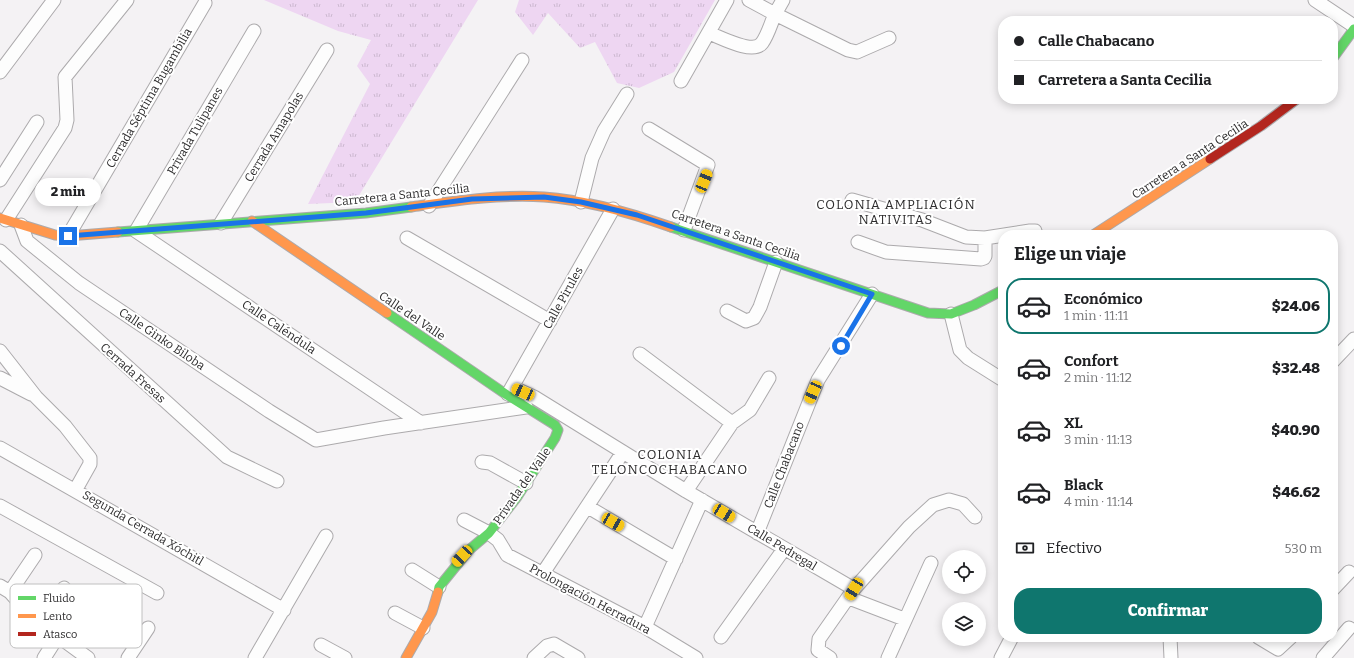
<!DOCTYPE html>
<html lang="es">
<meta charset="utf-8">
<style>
:root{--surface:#fff;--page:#f2f2f2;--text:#202124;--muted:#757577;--line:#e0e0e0;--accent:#0f766e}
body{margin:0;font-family:Bitter,serif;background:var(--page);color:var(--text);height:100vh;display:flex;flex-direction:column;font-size:15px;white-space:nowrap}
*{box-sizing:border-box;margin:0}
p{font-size:13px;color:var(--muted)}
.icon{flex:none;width:22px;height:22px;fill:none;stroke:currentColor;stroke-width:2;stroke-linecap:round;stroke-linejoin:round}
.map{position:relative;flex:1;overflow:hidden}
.sheet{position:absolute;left:998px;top:230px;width:340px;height:412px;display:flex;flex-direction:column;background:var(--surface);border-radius:16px;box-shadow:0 2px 10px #0003}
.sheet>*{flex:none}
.hud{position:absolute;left:998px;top:16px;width:340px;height:88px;border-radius:16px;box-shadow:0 2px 10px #0003;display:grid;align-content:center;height:88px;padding:0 16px;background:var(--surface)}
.fabs{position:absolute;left:942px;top:550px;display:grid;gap:8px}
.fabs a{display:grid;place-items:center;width:44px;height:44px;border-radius:50%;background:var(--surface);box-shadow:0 2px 10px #0003;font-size:20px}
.end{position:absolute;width:18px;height:18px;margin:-9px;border:5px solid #1a73e8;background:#fff;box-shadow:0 0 0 2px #fff}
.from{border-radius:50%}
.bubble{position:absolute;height:28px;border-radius:14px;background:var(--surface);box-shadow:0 2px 10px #0003;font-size:13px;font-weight:800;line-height:28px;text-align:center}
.car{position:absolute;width:12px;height:24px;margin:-12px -6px;border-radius:5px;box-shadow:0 0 3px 1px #0007;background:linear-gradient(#f5c518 24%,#345 0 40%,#f5c518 0 76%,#345 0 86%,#f5c518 0)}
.hud b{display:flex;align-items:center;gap:14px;height:38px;font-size:15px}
.hud b+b{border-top:1px solid var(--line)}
.hud i{width:10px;height:10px;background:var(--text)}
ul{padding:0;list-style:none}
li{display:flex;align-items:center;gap:12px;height:56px;margin:0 8px 6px;padding:0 8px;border:2px solid transparent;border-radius:16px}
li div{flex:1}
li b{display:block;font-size:15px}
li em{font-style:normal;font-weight:800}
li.active{border-color:var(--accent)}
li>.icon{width:36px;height:36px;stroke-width:1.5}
h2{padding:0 16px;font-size:18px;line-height:48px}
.pay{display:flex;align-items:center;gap:10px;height:44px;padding:0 16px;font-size:15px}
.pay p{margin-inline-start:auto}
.action{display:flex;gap:8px;margin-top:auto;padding:8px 16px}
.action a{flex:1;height:46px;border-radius:16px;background:var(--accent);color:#fff;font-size:16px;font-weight:800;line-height:46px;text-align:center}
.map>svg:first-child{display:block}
.grass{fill:url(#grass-tufts)}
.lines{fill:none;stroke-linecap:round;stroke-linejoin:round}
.street-casing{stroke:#acaaac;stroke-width:15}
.fast-casing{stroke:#acaaac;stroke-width:11}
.slow-casing{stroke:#acaaac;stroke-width:11}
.jam-casing{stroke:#acaaac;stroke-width:11}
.street{stroke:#fdfdfd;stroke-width:13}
.fast{stroke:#63d668;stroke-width:9}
.slow{stroke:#ff974d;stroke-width:9}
.jam{stroke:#b3261e;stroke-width:9}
.route{stroke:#1a73e8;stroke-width:5}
.labels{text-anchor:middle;stroke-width:4;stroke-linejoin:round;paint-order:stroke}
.street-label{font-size:12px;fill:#2e2d2e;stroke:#fff}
.neighbourhood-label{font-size:13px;letter-spacing:1px;fill:#2e2d2e;stroke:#fff}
.key{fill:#fff;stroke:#c0c0c0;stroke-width:1}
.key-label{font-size:11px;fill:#2e2d2e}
</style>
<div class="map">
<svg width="1354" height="658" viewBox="0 0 1354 658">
<defs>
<pattern id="grass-tufts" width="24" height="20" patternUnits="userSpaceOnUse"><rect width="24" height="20" fill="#eed6f2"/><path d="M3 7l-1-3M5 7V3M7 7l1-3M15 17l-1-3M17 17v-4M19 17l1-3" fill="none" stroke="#ccb8d0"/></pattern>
</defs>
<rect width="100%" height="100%" fill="#f4f2f4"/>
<path class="grass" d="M264,0H478L355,202L308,204L370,84L357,66L371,40L338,31Z
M519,0H715L674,72L639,88L617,83L595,42L580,48L548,13L533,35L515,12Z"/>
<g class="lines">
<defs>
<path id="street" d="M749,0L775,14L783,0
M1315,0L1354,26
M254,31L136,231L421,423
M709,33C720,37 753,55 762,43C768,35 771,23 775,14L848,50L857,52L889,38
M0,72L54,0
M681,81L727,0
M649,129L708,165L684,230
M0,180L37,122
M852,200L922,220L966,237L985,238L1030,231H1035L1036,235
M581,202L592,158L604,131L627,94
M429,206L522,60
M6,220L65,128L67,120L65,77L127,0
M221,223L327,50
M21,225L27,241L79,283L269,411L316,440L384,428L526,407
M68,236L205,3
M407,238L550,321
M858,242L886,252L981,259L984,258L985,256V238
M0,251L227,457L277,481
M727,311L746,321L754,318L760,307L776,262
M951,314L960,350L968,358L1003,380
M0,351L36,397L65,426L90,458V464L76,489
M640,354L732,423
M1333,361L1354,339
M0,378L31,394
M512,387L534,397L686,491L854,589L819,639L818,650L830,658
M508,394L613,209
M0,448L284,610
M482,462L490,463L526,483
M686,491L732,423L750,410L769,378
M0,506L157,593
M588,507L676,559
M464,520L489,533L498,540L507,555L645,627L696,658
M757,533L818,380L872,294
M412,570L439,587
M543,573L623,452
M0,586L10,592L32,617L88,658
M854,589L909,527L933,505L949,500L963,504L975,517
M1333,589L1349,572
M10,592L35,555
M849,598L904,619
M395,613L423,628
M41,624L64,588
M645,627L702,500
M721,637L784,549
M1170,637L1171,658
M1258,637L1278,649L1291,637
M321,645L345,658
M44,658L58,636
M128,658L148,628
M255,658L326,536
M534,658L547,646L554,644L578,658
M888,658L931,563
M1001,658L1012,637
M1323,658L1349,628"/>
<path id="fast" d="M1333,58L1354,29
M671,227L928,313L951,314L974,305L1003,290
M118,232L366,213L411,207
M387,313L507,395L555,425L558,430L555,438L517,497L489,533L469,550L439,587L438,592"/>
<path id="slow" d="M411,207C455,201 500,194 544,197C587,200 631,213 671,227
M0,218L55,235L68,236L118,232
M252,221L387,313
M1093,235L1210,159
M406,658L432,612L438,592"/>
<path id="jam" d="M1210,159L1261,126L1297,99"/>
</defs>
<use href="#street" class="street-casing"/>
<use href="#fast" class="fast-casing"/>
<use href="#slow" class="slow-casing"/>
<use href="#jam" class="jam-casing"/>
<use href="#street" class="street"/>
<use href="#fast" class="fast"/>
<use href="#slow" class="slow"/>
<use href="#jam" class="jam"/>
</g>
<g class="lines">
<path class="route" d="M68,236L366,213L472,199L544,197L581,202L637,215L872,294L841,346"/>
</g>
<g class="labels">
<g class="street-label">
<text transform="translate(149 98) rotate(-60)" y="4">Cerrada Séptima Bugambilia</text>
<text transform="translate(195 131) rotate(-60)" y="4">Privada Tulipanes</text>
<text transform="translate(274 137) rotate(-59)" y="4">Cerrada Amapolas</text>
<text transform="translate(1190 159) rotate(-33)" y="4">Carretera a Santa Cecilia</text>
<text transform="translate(402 195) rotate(-6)" y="4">Carretera a Santa Cecilia</text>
<text transform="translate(736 235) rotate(19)" y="4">Carretera a Santa Cecilia</text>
<text transform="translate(563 298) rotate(-61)" y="4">Calle Pirules</text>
<text transform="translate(412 316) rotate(34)" y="4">Calle del Valle</text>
<text transform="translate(279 327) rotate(34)" y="4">Calle Caléndula</text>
<text transform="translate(162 339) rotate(34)" y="4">Calle Ginko Biloba</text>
<text transform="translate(133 373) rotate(42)" y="4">Cerrada Fresas</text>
<text transform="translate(784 465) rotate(-69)" y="4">Calle Chabacano</text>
<text transform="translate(522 486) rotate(-55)" y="4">Privada del Valle</text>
<text transform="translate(143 528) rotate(30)" y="4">Segunda Cerrada Xóchitl</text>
<text transform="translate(782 547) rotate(31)" y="4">Calle Pedregal</text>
<text transform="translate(590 599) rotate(28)" y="4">Prolongación Herradura</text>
</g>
<g class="neighbourhood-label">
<text x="896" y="209">COLONIA AMPLIACIÓN<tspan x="896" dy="15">NATIVITAS</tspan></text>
<text x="670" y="459">COLONIA<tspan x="670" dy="15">TELONCOCHABACANO</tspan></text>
</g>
</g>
<rect x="10" y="584" width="132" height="64" rx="6" class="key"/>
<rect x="18" y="596" width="18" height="4" fill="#63d668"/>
<rect x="18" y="614" width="18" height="4" fill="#ff974d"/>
<rect x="18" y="632" width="18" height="4" fill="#b3261e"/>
<g class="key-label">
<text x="43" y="602">Fluido</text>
<text x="43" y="620">Lento</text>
<text x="43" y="638">Atasco</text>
</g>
</svg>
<div class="fabs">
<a><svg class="icon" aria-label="locate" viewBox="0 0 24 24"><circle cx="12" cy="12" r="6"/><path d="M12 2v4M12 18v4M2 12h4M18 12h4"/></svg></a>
<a><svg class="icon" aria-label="layers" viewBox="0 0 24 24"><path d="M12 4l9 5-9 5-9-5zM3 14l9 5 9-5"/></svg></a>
</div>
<i class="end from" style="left:841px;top:346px"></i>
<i class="end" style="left:68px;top:236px"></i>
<div class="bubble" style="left:35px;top:178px;width:66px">2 min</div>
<i class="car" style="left:704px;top:181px;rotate:22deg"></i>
<i class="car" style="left:523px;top:392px;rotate:294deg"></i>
<i class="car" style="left:813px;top:392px;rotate:204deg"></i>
<i class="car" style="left:724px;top:513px;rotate:121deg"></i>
<i class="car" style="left:613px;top:522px;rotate:120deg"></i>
<i class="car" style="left:462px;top:556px;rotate:223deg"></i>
<i class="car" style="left:854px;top:589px;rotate:211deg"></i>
<div class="hud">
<b><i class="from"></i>Calle Chabacano</b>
<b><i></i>Carretera a Santa Cecilia</b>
</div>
<section class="sheet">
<h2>Elige un viaje</h2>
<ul>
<li class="active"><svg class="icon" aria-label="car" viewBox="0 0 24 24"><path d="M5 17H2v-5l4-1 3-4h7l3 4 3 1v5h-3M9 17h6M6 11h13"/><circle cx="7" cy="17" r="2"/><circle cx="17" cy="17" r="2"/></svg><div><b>Económico</b><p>1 min · 11:11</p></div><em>$24.06</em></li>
<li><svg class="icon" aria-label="car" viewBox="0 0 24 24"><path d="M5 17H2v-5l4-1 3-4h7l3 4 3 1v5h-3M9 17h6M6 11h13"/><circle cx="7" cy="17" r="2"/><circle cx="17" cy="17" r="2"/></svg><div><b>Confort</b><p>2 min · 11:12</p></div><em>$32.48</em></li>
<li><svg class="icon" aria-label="car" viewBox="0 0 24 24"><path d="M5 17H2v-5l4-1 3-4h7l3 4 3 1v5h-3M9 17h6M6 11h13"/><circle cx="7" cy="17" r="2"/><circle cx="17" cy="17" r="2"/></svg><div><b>XL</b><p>3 min · 11:13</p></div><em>$40.90</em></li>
<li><svg class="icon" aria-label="car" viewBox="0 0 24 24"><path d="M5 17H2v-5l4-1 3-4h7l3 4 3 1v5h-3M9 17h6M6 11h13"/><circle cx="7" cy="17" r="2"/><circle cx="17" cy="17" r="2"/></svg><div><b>Black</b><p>4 min · 11:14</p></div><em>$46.62</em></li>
</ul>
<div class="pay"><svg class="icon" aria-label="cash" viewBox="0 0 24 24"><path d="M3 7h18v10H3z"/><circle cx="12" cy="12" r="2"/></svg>Efectivo<p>530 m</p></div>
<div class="action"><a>Confirmar</a></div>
</section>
</div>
